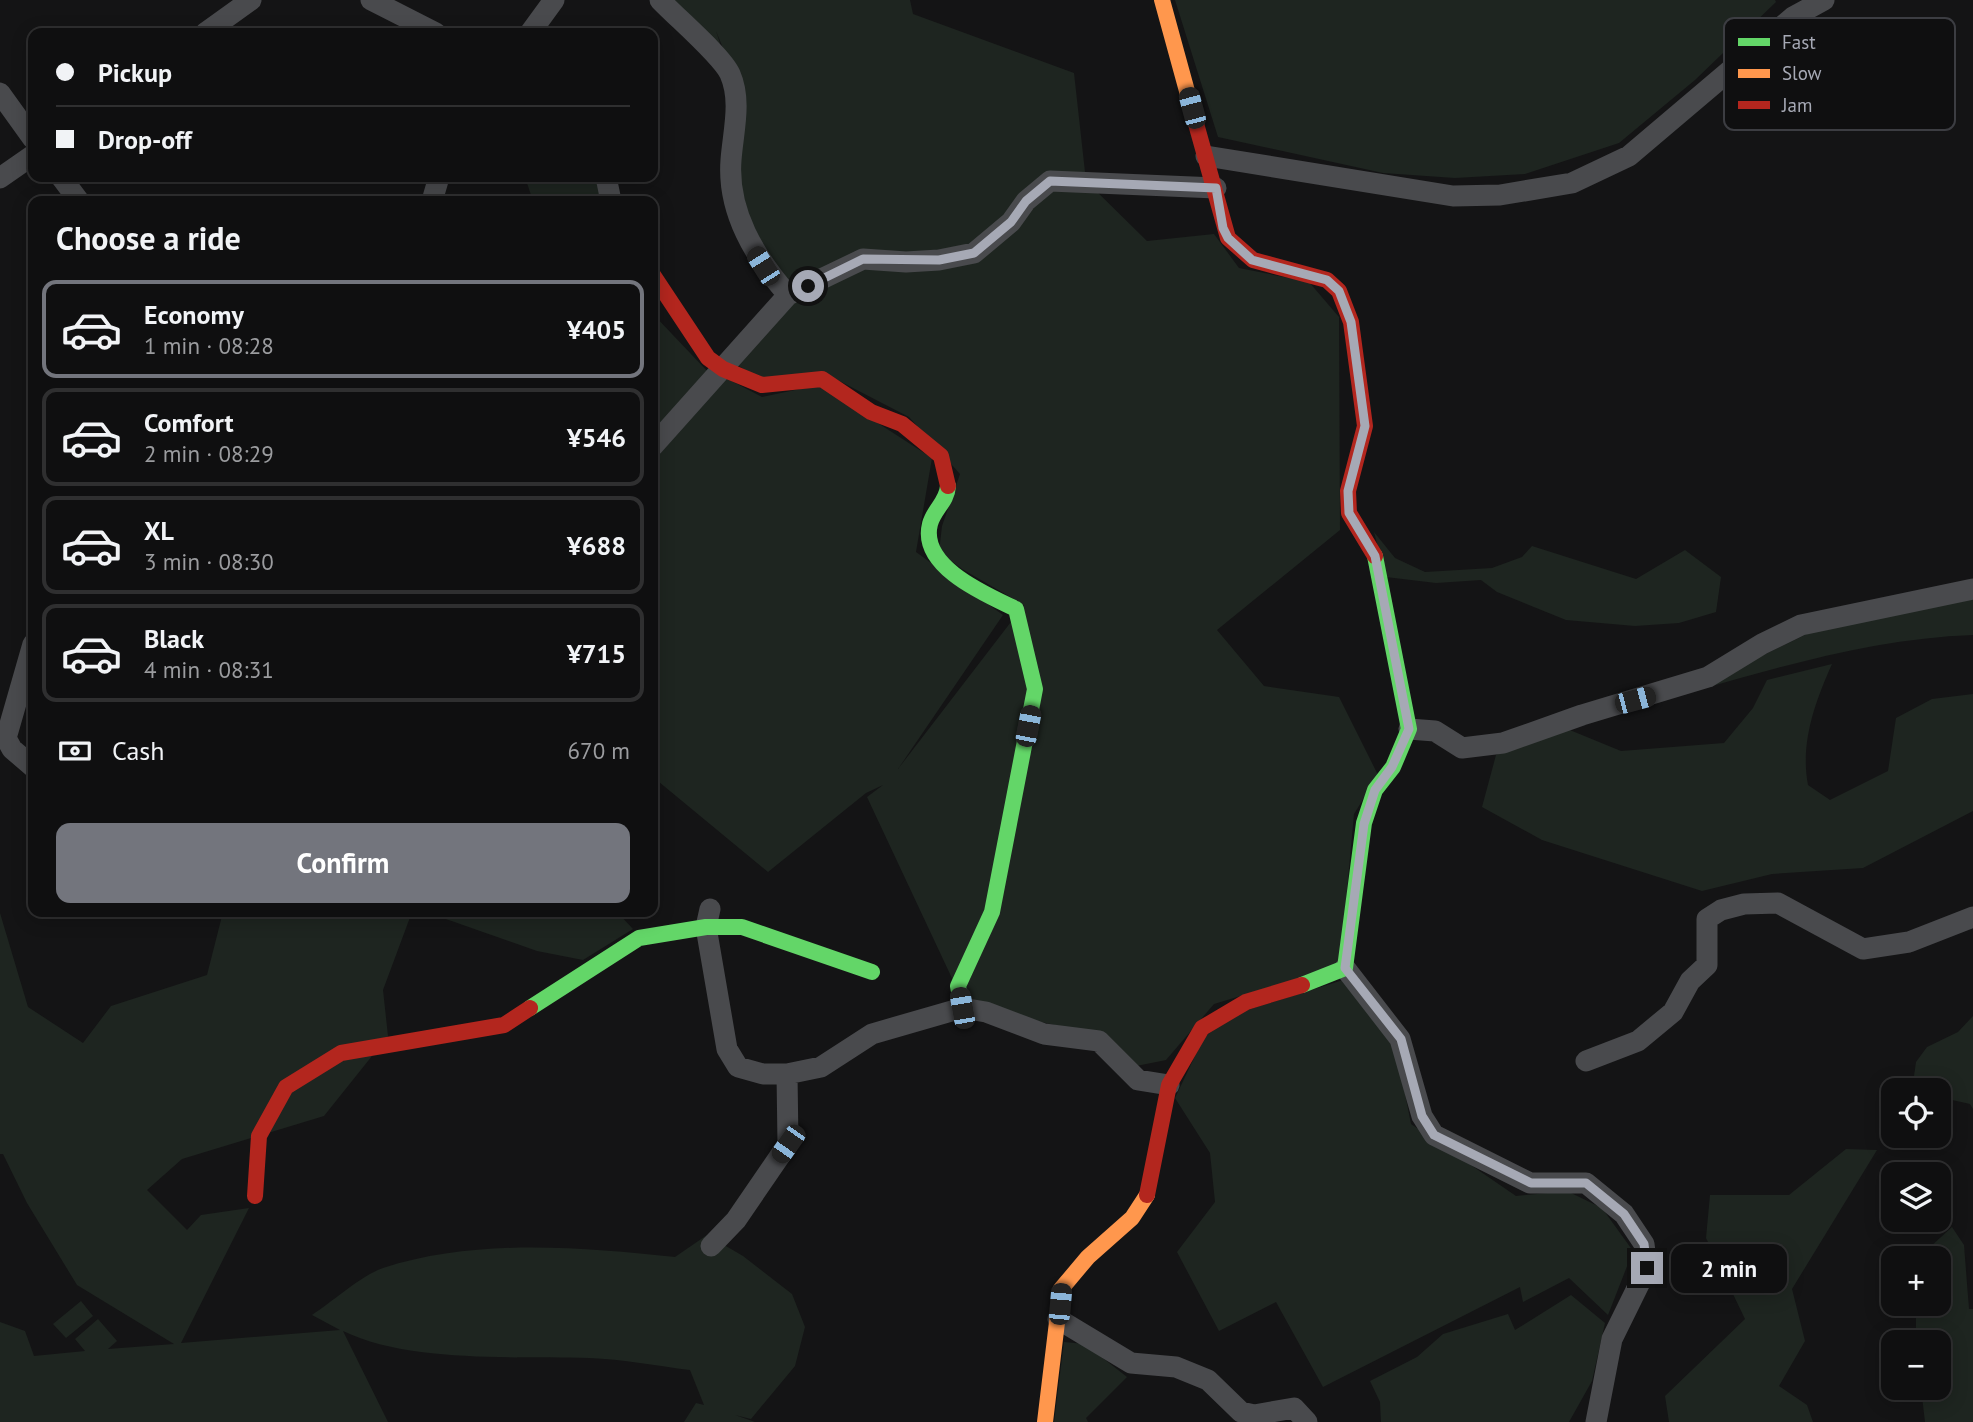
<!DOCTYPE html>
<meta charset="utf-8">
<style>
:root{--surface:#0f0f10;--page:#1d1d1e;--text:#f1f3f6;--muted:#9b9c9f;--line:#2f2f30;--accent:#73757d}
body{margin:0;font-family:"PT Sans",sans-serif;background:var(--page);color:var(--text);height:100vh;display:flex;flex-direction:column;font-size:26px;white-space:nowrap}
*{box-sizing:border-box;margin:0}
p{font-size:23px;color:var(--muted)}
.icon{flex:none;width:38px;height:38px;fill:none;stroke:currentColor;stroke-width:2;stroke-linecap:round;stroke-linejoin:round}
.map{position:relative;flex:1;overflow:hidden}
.panel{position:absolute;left:28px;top:196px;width:630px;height:721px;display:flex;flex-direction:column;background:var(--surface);border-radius:14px;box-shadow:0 4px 18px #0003,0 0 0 2px var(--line)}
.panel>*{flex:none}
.top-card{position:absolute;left:28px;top:28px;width:630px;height:154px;border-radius:14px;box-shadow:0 4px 18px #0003,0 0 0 2px var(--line);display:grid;align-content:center;height:154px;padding:0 28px;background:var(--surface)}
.buttons{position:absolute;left:1881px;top:1078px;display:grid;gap:14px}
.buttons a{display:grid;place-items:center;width:70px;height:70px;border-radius:14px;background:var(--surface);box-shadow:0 4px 18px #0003,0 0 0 2px var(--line);font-size:35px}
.end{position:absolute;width:32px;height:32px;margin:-16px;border:9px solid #a6a9b5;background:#111;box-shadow:0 0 0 4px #111}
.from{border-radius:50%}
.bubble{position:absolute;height:49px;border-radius:14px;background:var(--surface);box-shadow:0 4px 18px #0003,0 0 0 2px var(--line);font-size:23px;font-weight:700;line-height:49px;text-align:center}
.car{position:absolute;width:21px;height:42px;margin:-21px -10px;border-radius:9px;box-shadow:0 0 5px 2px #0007;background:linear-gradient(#222 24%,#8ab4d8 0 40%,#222 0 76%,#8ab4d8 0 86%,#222 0)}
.top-card b{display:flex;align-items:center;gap:24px;height:66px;font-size:26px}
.top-card b+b{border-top:2px solid var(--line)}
.top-card i{width:18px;height:18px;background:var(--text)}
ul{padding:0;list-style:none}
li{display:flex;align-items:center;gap:21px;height:98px;margin:0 14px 10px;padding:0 14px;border:4px solid var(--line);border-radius:14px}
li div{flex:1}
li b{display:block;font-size:26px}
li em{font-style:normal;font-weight:700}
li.on{border-color:var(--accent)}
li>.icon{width:63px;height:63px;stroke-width:1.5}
h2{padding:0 28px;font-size:32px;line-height:84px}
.pay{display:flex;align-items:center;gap:18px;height:77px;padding:0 28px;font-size:26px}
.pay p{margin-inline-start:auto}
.button{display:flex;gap:14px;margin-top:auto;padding:14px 28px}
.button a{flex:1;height:80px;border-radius:14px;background:var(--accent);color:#fff;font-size:28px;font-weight:700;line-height:80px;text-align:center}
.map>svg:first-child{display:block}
.green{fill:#1e2520}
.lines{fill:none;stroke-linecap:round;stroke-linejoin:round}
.street{stroke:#494a4d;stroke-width:21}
.fast{stroke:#63d668;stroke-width:16}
.slow{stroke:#ff974d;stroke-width:16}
.jam{stroke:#b3261e;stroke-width:16}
.route{stroke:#a6a9b5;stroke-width:9}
.key{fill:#0f0f10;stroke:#3c3d42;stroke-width:2}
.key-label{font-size:19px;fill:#a6a9b5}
</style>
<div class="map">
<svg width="1973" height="1422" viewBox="0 0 1973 1422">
<rect width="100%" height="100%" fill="#141415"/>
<path class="green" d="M660,0H910L913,14L1074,73L1086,181L1147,241L1214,234L1239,268L1309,282L1339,317L1340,530L1217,630L1264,686L1339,697L1378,775L1354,814L1340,966L1214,1004L1166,1060L1136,1066L1093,1033L965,1006L867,797L883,785L866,793L768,872L653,777V461L726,378L762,397L819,385L932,458L916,552L1003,615L898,769L1024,605L962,569L939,552L942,526L960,474L909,417L824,373L763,380L737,365L788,294L763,266L739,211L732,70L716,31L729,71Z
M1175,0H1775L1776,2L1695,80L1619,143L1525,174L1455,178L1383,173L1218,137Z
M525,177H595L604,201H533Z
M653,314L710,374L653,438Z
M1374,532L1395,558L1425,572L1492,568L1522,557L1532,546L1636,579L1685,550L1721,577L1716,612L1679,623L1635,626L1566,620L1497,592L1481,580L1436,583L1386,577Z
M1973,599V635C1880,638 1785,665 1696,691L1693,689L1811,632Z
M1832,664C1815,702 1800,743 1808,785L1830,800L1888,771L1896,718L1932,699L1973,694V811L1863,868L1772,874L1702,891L1542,840L1482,807L1496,755L1560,726L1621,751L1724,743L1753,708L1767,680Z
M223,912H412L383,990L388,1036L324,1116L182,1159L147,1190L187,1230L201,1215L249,1208L181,1343L340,1330L312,1315C332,1302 362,1275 383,1268C476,1238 580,1247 675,1257L707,1235L743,1256L792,1294L805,1327L795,1366L751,1419L735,1415L755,1422H684L696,1403L704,1405L690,1370C657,1366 623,1359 589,1358C515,1356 409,1363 343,1331L388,1422H0V1322L25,1331L34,1356L85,1351L75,1339L98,1319L117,1341L108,1349L174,1344L77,1285L27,1203L3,1154H0V913L28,1007L83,1043L111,1006L207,975Z
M426,912H617L633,929L583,960L537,951Z
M1343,980L1396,1048L1411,1124L1516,1196L1567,1191L1602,1208L1633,1251L1608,1315L1569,1278L1523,1302L1520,1287L1323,1387L1276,1302L1219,1331L1177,1252L1215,1202L1210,1153L1175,1098L1204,1037L1238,1013Z
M1973,1016V1109L1970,1104L1939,1097V1090H1912L1916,1062L1927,1047L1958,1032Z
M1846,1149L1877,1150L1792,1289L1805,1341L1779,1386L1807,1405L1813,1422H1669L1665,1396L1745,1319L1706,1238L1710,1195H1789Z
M1952,1227L1964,1245L1969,1309H1973V1422H1925L1921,1388H1939V1342H1916V1304H1939V1258H1918Z
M1571,1295L1605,1323L1592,1381L1569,1422H1381L1380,1402L1370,1381L1417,1357L1443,1334L1508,1314L1515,1330Z
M81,1301L93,1316L66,1338L53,1324Z
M1064,1342L1085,1344L1127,1377L1086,1418L1088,1422H1054Z"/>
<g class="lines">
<path class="street" d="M371,0L436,33
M660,0C676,17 722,56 730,74C742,101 733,132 731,160C727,212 755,257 788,295
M205,33L251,0
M530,33L554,0
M0,93L33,139
M1206,156L1453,196L1500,195L1572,183L1629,156L1793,17L1824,0
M61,177L79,201
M606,177L611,201
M0,178L33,155
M432,201L439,177
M653,446L788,295L863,259L906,262L939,260L974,253L1011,222L1026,201L1050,181L1216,188
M1409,729L1435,731L1462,748L1503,743L1582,715L1708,677L1762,644L1801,625L1973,589
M0,736L6,738L12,749L33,767
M6,738L33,644
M710,909L706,927L727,1049L738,1067L763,1074H787L821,1067L872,1034L962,1008L986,1012L1044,1034L1099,1041L1138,1080L1169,1085
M1345,968L1400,1039L1422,1116L1434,1135L1530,1183H1586L1624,1214L1644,1244L1647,1268L1612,1339L1596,1422
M1586,1061L1638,1041L1673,1012L1690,981L1707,965V919L1721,910L1744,904L1778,903L1863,949L1909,942L1973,917
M711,1246L736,1220L788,1144L787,1074
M1058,1319L1131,1363L1176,1367L1208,1380L1241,1412L1254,1415L1294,1408L1307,1422"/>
<path class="fast" d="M948,486C947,502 934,509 930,524C919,567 987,595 1016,609L1035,689L992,912L958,986L962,1008
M1302,985L1345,968L1364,823L1375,790L1393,767L1409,729L1375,556
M530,1008L639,938L706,927H742L872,972"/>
<path class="slow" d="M1162,0L1193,113
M1045,1422L1061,1289L1088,1257L1132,1218L1147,1195"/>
<path class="jam" d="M1193,113L1228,238L1253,260L1327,280L1339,291L1351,322L1365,426L1348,491L1349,513L1375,556
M653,275L708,358L723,369L762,385L822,379L871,412L902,424L941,456L948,486
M1147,1195L1169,1085L1202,1028L1246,1002L1302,985
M255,1196L259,1136L286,1087L341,1053L504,1025L530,1008"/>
</g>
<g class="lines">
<path class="route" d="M808,286L863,259L939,260L974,253L1011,222L1026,201L1050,181L1216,188L1223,228L1228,238L1252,260L1327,280L1339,291L1351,322L1365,426L1348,491L1349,513L1375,556L1409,729L1392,767L1375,790L1364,824L1345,968L1401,1039L1422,1116L1434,1135L1531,1183H1586L1624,1214L1644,1244L1647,1268"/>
</g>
<rect x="1724" y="18" width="231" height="112" rx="10" class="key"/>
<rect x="1738" y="38" width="32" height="8" fill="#63d668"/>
<rect x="1738" y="69" width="32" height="9" fill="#ff974d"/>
<rect x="1738" y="101" width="32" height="8" fill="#b3261e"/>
<g class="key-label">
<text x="1782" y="49">Fast</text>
<text x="1782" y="80">Slow</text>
<text x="1782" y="112">Jam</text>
</g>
</svg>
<div class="buttons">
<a><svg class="icon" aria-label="locate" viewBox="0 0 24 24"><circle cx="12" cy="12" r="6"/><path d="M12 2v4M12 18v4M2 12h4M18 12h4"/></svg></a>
<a><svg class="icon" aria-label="layers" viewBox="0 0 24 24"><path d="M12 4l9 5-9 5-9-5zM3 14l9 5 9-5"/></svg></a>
<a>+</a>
<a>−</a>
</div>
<i class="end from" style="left:808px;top:286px"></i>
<i class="end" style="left:1647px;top:1268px"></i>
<div class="bubble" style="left:1671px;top:1244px;width:116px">2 min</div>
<i class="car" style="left:1192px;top:108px;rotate:345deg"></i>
<i class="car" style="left:763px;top:266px;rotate:328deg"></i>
<i class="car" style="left:1635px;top:700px;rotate:75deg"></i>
<i class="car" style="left:1028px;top:726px;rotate:11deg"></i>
<i class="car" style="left:962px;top:1008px;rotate:350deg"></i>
<i class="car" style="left:788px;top:1144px;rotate:215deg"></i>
<i class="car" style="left:1060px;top:1304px;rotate:5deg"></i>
<div class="top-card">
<b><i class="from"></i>Pickup</b>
<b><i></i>Drop-off</b>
</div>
<section class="panel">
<h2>Choose a ride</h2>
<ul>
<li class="on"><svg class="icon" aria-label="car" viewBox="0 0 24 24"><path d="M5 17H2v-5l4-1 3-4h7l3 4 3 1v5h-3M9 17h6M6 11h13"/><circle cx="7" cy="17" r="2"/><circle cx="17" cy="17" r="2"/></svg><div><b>Economy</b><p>1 min · 08:28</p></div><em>¥405</em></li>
<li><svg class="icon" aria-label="car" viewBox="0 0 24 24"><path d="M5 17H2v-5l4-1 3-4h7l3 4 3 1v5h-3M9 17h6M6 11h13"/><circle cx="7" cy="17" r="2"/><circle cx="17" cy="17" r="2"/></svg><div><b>Comfort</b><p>2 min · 08:29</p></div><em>¥546</em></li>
<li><svg class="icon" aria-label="car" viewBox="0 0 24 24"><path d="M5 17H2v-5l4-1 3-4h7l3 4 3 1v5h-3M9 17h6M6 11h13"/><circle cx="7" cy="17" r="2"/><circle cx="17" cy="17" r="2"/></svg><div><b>XL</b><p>3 min · 08:30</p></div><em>¥688</em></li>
<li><svg class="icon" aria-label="car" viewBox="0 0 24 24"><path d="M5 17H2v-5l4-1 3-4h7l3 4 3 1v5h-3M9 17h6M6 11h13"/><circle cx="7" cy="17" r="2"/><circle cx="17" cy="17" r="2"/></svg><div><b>Black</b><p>4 min · 08:31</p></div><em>¥715</em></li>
</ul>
<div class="pay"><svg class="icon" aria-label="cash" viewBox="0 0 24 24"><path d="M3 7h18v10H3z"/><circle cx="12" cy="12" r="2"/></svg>Cash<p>670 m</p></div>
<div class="button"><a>Confirm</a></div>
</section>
</div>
